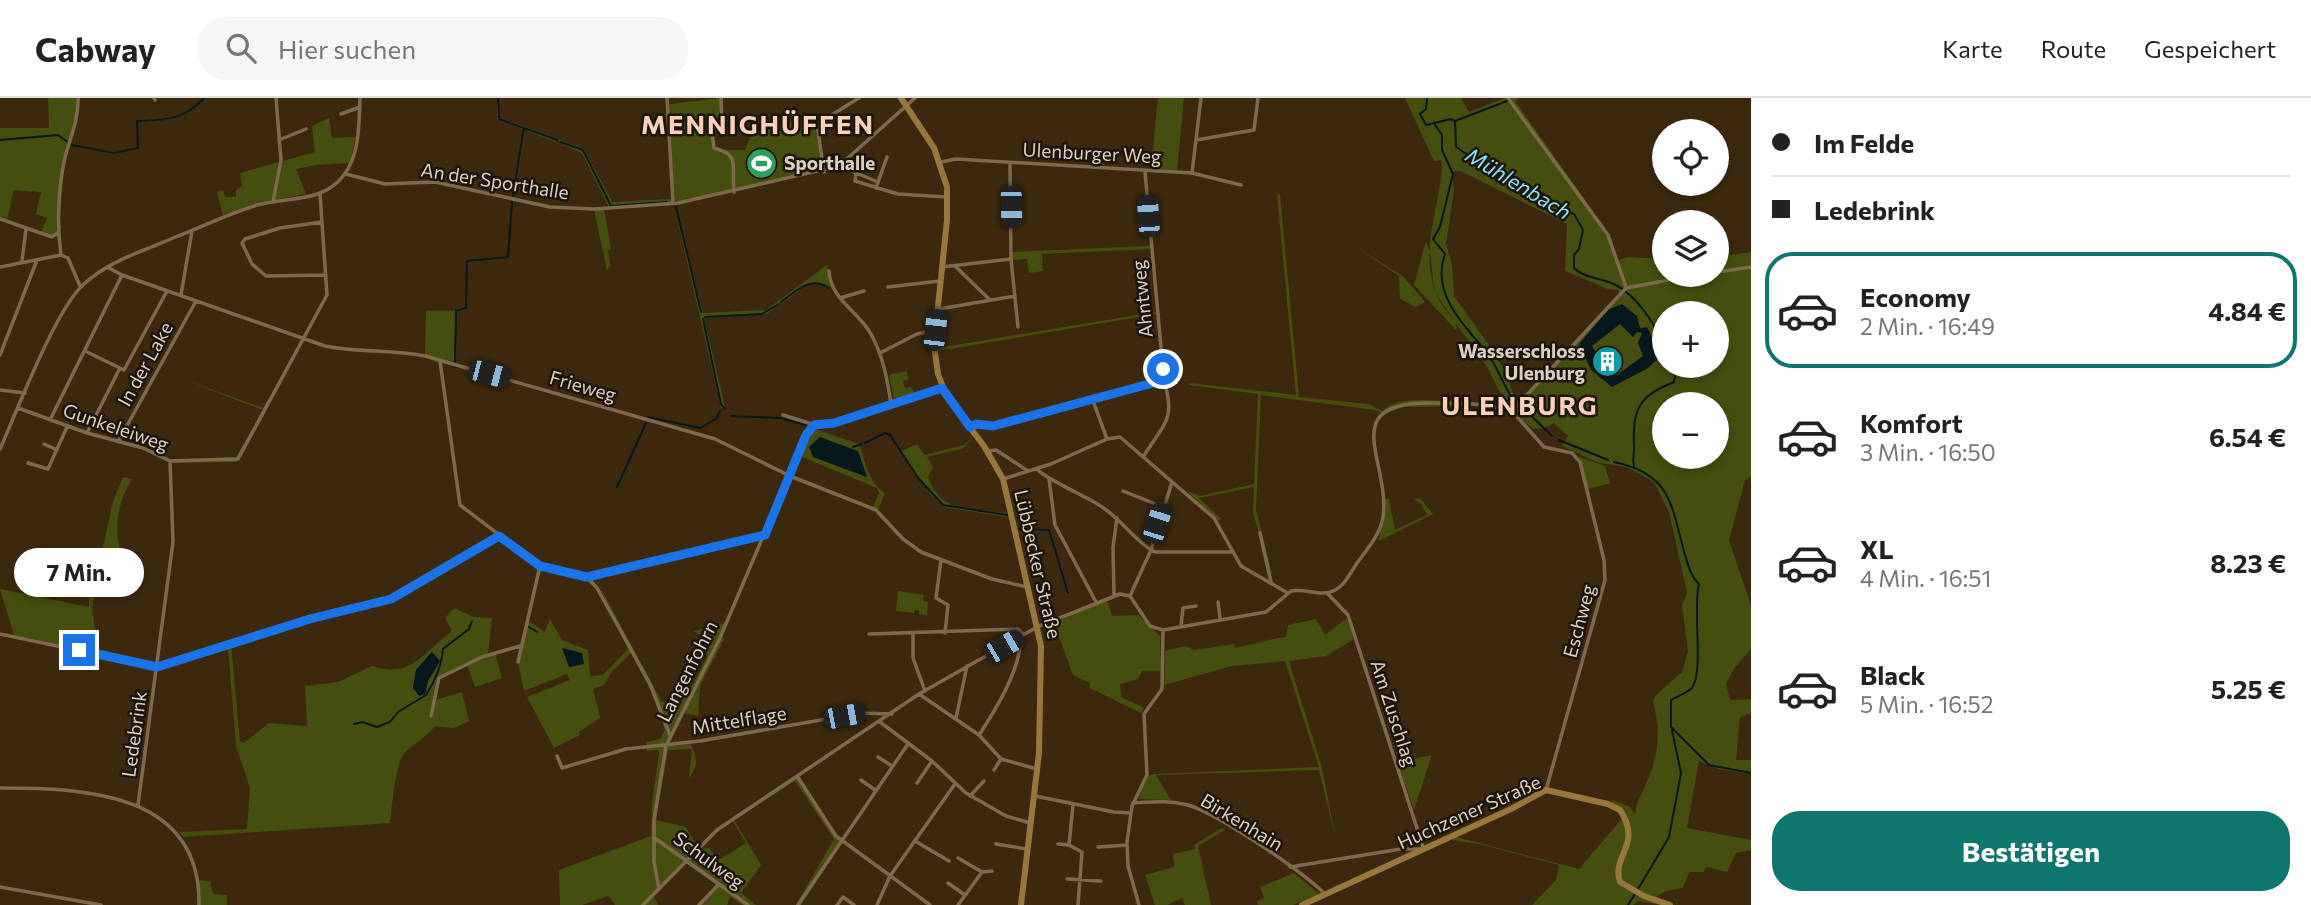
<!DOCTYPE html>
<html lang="de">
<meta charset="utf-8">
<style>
:root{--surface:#fff;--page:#f6f6f6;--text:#222;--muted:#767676;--line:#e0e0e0;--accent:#0f766e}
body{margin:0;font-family:Commissioner,sans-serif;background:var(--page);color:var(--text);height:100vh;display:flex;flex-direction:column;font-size:26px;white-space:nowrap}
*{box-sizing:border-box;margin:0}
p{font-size:23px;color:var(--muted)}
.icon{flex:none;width:38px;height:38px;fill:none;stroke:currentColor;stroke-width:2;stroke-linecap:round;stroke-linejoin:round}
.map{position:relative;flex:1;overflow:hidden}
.details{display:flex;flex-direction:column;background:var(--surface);width:560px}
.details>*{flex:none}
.hud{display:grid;align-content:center;height:154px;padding:0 21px;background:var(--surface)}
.fabs{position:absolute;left:1652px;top:21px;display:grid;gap:14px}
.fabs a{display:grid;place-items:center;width:77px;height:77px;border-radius:50%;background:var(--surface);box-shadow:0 4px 10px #0003;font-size:35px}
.end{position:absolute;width:32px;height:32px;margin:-16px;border:9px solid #1a73e8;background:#fff;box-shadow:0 0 0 4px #fff}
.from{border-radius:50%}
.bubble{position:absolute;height:49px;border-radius:24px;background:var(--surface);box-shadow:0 4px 10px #0003;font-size:23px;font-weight:700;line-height:49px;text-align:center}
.car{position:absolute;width:21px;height:42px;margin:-21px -10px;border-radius:9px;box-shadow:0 0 5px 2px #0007;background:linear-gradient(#222 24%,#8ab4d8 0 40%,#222 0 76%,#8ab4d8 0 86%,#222 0)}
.hud b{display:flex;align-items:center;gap:24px;height:66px;font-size:26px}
.hud b+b{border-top:2px solid var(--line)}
.hud i{width:18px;height:18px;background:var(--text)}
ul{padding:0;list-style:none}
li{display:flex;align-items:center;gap:21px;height:116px;margin:0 14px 10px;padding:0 7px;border:4px solid transparent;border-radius:28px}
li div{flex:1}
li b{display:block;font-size:26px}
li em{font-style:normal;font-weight:700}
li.active{border-color:var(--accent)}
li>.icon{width:63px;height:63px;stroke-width:1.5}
.action{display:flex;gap:14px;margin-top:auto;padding:14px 21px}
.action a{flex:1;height:80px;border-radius:28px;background:var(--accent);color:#fff;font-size:28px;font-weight:700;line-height:80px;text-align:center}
header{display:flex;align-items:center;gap:42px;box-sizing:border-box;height:98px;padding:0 35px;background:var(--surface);border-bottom:2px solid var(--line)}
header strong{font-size:33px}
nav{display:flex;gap:38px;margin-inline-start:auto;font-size:24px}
.search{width:490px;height:63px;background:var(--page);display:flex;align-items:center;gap:18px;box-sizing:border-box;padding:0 24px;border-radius:28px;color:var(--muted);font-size:26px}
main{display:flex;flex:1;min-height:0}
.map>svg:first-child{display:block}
.green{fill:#454e0e;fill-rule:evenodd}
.water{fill:#07181d;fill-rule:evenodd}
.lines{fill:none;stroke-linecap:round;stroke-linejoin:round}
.stream{stroke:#07181d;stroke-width:2}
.minor{stroke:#7f694d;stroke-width:3.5}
.major{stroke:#97783c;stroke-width:6}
.route{stroke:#1a73e8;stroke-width:9}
.labels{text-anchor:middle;stroke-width:5;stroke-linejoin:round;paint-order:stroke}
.street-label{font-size:19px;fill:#dccfc0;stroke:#1c1308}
.poi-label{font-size:19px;font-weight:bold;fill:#dccfc0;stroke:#1c1308;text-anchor:start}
.water-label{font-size:21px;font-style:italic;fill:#87e0f9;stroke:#1c1308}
.district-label{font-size:26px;font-weight:bold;letter-spacing:2px;fill:#fad1b4;stroke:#1c1308}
</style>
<header>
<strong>Cabway</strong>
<div class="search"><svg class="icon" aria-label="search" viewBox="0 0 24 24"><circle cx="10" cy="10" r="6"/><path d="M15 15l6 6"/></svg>Hier suchen</div>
<nav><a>Karte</a><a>Route</a><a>Gespeichert</a></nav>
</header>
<main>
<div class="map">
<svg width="1751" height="807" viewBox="0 0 1751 807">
<rect width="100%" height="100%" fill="#3c290d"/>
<path class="green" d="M48,0H76V15L64,68L59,140L41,134L47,120L36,116L41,94L14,92L7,122L0,119V30H49Z
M497,0L500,20L557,41L556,44L525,32L514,100L523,31L497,21Z
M720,0L721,20L696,24V37L711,34L712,48L717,52H745L753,32L814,20L823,71L678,104L674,102L669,6Z
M1158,0H1184L1177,73L1151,71Z
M1405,0H1461L1469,14L1505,0H1519L1515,3L1609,136L1617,163L1627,159L1664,161V177H1717V159L1751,154V379L1745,382L1729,442L1751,508V551L1735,569L1726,586L1730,602L1751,601V615L1740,619L1736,662H1751V676L1718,671L1699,663L1687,730L1751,742V752L1736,755L1727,774L1707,769L1703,774H1689L1683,790L1666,793L1654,800L1662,807L1638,803L1633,807H1532L1556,782L1559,767L1479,746L1452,742L1456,739L1579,771L1625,717L1610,705L1613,702L1630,709L1635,717C1636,703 1641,698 1646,686C1659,656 1661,634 1653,603L1656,597L1682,574L1688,553L1682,508L1687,494L1669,414L1654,384L1627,369L1599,365L1562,348L1568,338L1554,325C1536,336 1531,331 1517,316V310L1507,308L1486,267L1455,224L1457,233L1414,187L1426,143C1438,173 1424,190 1453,220C1447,211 1439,202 1435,192C1419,148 1442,106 1442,62L1434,63ZM1461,73L1567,126L1565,173L1608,191L1618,192L1621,197L1521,306L1515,300L1504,272L1491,250L1454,198L1452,166L1446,146L1454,92L1452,74ZM1664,215H1717V268H1664ZM1664,306H1717V359H1664Z
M329,20L332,40L356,39L350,65L316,67L296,71L306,96L256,105L223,117L217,94L223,92L225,99H236V92L242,88L240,75L315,54L312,28Z
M559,42L584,51L612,104L672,101L671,105L609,109L582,55L559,45Z
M1277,96L1280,97L1299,299L1368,306L1382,313C1397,297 1434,303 1455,303L1459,308L1404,309L1384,316L1375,312L1261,297L1256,412L1272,476H1270L1253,414L1254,389L1199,400L1221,421L1218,422L1187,393L1200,398L1254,386L1258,296L1189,287V285L1296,297Z
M594,112H604L611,151L608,152L610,168L607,172Z
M677,120L703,215L766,212L827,167L830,191L822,186H808L767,216L704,220L725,309L721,310Z
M1150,148V151L1042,156L1043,173L1029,175L1027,161L1010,162V154Z
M1355,148L1404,179L1425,204L1416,209L1400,201L1399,178Z
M426,213H456L455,264L425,257Z
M1156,214V216L938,253V250Z
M906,273L909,281L903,283L905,290L911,289L916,297L894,302L889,277Z
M176,279L266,311L236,364L174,365V361L236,359L263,312Z
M814,331L859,346C865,363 869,385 885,395L878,412L873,409L879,395L877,390L800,358Z
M972,340L964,350L927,359L933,369L928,379C942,417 970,410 1006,415L1007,419L944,409L930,396L900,354L917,346L925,357L964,347Z
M1579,359L1605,368L1610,385L1588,391Z
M123,379L132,381C118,403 113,431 121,455L117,463H110L105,457L101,459L105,465L100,492L95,496L92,509L98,555L14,537L0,491L89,509V482H96L113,403Z
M1420,400L1433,416L1379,443L1384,401H1389L1395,432L1427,417L1421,406L1414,401Z
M596,481L662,604L686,599L707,559L704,540L694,533L725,525L719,538L724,541L700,588L698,618L684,615L668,648L691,646C697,660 699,667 689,680L692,651L668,652L656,722L686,729L698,751L709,750L719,762L746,745L731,720L795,678L842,744L801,807H796L834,741L795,683L734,722L761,767L741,795L756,807H743L730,799L727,807H697L717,787L685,765L654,798L658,807H615L609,798L582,807H560L559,772L651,738L652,705L659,655L658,652L647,653L646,644L660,641L665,632L654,599L631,555L611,575L604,587L593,591L600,620L579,634L580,637L554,650L527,599L570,582L567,576L524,593L518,564L528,523L545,534L550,521L562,542L588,552L590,578L603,577L628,551Z
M898,493L924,497L923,503L928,504L927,517L919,516V512H915L914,515L896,513Z
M1107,502L1112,518L1138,517L1160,538L1161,573H1142L1138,581L1120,586L1121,599L1144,610L1141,615L1090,590V585L1073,577L1054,525Z
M454,510L474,519L492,520L488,555L440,580L436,602L462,594L469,623L454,630L435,628C425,640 416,645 406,653C395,662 392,711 390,725L183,739L180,734L247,731L250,690L236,648L228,548L231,547L240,643L244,645L269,625L307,628L305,588L338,584L372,568C411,581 421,556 450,535L452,532L445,520ZM432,554L438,567L428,583L425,595L413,588L416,572Z
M1347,520L1354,541L1326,558L1289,563L1322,670L1335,737L1319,672L1156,677L1171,702L1138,701L1148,678L1154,676L1319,669L1285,563L1232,568L1164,587L1165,553L1185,548L1194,552L1234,546L1235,550C1253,547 1268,541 1286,539L1288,527L1316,521L1325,537Z
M495,555L502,580L475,589L467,567Z
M1432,657L1414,712L1397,664Z
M1222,730L1225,732L1198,748L1211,807H1185L1182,800L1167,807H1155L1145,777L1174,769L1173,756L1195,751L1194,747Z
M1294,775L1319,796L1293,807H1258L1257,803L1264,800L1260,789Z
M198,782L210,783L213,796L227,797V807H201Z"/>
<path class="water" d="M1622,206L1637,218L1640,230L1647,229L1661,258L1648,270L1612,289L1591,272L1579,246L1608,212ZM1620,226L1633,239L1637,234L1642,235L1638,245L1643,258L1617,277H1610L1592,248Z
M820,339L858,353L867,379L813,359L809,349Z
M562,550L582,555L584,566L569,569Z
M432,554L440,563L428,583L425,596L419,598L413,590L416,572Z"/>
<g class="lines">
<path class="stream" d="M498,0L499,21L557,42
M1427,0L1426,11L1420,16L1426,27L1451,21L1455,23L1456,49C1465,54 1477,66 1485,68C1497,72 1509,77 1522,83L1525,89L1544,96L1562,112L1574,116L1583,132L1579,151L1574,157V170C1584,180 1601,180 1614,186C1636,197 1656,226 1664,249
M1455,23L1507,3
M1435,27L1442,37V52L1453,76L1440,129L1433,141L1445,156C1431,194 1462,226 1485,252C1497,267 1504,289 1515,305
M0,42L58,37L72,47L114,55L138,50L137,23C165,22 184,22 204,0
M560,44L583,52L611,108L667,104
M513,98L524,30
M676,109L701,214
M781,204C796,193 811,177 829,190
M705,219L762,216L779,206
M703,221L721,306L725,311
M455,264L456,213L466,210L467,163L508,159L512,103
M1523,310L1552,338
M731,318L781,320L805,327
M648,319L700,330L716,321L720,313
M1559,342L1608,362
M865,345L885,335L890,337L919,381L943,407L1007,417
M853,349L862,346
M1614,364C1672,376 1671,407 1685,457C1689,469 1690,477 1699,486C1692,513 1705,576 1691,591C1686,595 1676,599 1671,602V629L1709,667L1751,675
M1634,368C1632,360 1635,354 1634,346C1632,311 1640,297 1674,284L1677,268
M617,389L646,325
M1019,431L1049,432L1068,495
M529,529L537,534
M354,626L362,624L377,629L390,624L398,614L426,597C435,583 442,567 443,551L469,531L472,523
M1638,791L1669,739L1681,675L1672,632
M1628,807L1635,796"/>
<path class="minor" d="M154,0L155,2
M667,0L673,105
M721,0L722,25L712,35L714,50C741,57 731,67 734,94
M1508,0L1608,137L1626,189
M341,16L360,9
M279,42L306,31
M1196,42L1254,32L1258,0
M941,64L956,61L1192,75L1241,87
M1010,65L1011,161L1018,229
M839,68L878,84
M824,74L817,26L859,0
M1192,75L1201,0
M346,76L385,86L435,84L550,109L595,111L678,105L839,68L915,0
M856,76L855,83L898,96L946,99
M876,90L887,59
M273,104L281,62L276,0
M0,121L52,139L58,134
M322,124L280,130L245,141L242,145L252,166L266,178L326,177
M61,157C57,128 58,98 63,69C67,45 79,25 78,0
M22,163L26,131
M955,168L990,202
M0,169L61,157L68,160L80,188
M107,169L122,177L325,248C358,255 391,251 425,258L715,341L790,378L876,412L903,441L921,454L992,481L1027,489
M942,169L1011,161
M829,173C831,202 857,212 871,236C883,258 887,280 891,305
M1717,174L1751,169
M888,189L940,183
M181,197L192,133
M840,200L864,193
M939,211L1015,198
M85,253L124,272L167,193
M880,255L917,236L935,232
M0,257L37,162
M440,263L460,407L540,468L587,479L765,437
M0,292L25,295
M1092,300L1107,341
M18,310L87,335L143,350L170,363L238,361L327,197L320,96
M1512,313L1626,190L1696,177
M783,317L815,327L834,325L942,290
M50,322L122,177
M970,329L1005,326L1148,284L1164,282
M87,335L120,270
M119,342L196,203
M44,346L57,352
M0,351C17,313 56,210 84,186C110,162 146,152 178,138C204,128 230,115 257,107C288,98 322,106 344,77C360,56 359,25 360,0
M988,353L996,352L1028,373
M1143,359C1164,325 1176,323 1164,282L1145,74
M28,365L48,371L67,329
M1037,371C1042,379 1087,399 1099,407C1120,419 1134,443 1155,454H1232
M1003,381L1051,366L1107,341L1120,339L1214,420L1241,468L1286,494
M1049,381L1055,427L1096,504
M1123,393L1163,409
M1260,435L1271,484
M941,462L936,500L948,507L945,535
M587,479L597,490L650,586L670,637
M1327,495L1348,517L1424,752
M1114,497L1113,449L1117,420
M1130,498L1151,452L1172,384
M1218,504L1220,520
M1181,528L1183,510L1196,508
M0,536L157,569L310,521L391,501L499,438
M869,536L1018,531L1023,536
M913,536V560L925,593
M518,564L540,468
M919,596L979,637L1001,661L1037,671
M431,618L439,580L482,559L520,548
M956,620L967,568
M880,624L932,663L966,695L1006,718L1030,725
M979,637C995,613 1023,567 1020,538
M557,658L562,670L626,651L700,643L861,615L892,616
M878,659L892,668
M994,672L1001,661
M797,678L836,738L930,807
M861,682L875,692
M917,685L932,663
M0,690C85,690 201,694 199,807
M970,698L984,683
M1035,698L1114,714L1130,715
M1133,705C1152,704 1169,702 1188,707C1219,716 1300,772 1325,796
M138,707L173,444L170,363
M1073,707L1069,747L1082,754L1078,807
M656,741L748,807
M915,743L949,763
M996,746L1027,751
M1058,746L1069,747
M1098,749L1127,747
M958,760L982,774
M1290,769L1401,751H1422
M1067,781L1101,783
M948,785L965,797
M0,789L101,807
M659,791L654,764V722L666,648L720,540L806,337L815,327
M643,807L717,732L919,596L1037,529L1120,496L1130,498L1150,528L1163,532L1266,514L1291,493C1305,490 1321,499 1333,493C1344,489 1351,474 1357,465C1368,450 1380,437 1383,419C1391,364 1334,303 1433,305C1458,305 1488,305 1512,313L1544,349L1572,355L1580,364L1604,462L1605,482L1546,692
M699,807L719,786
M798,807L908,646
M837,807L843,799L854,807
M877,807L890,778L955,686
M958,807L982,774L992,773
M1139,807L1128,768L1127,744L1132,708L1147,677L1144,616L1162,591L1163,532"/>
<path class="major" d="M901,0L934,50L947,89V122L934,247L938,276L947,299L984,348L1003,381L1041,548L1039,655L1021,807
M1302,807L1511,711L1546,692L1608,706L1620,712C1643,747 1611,758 1620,784L1644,798L1670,807"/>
</g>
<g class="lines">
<path class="route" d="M79,552L157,569L310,521L391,501L499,438L540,468L587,479L765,437L806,337L814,327L834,325L942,290L970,329L976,326L993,328L1164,282L1163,271"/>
</g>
<defs>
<symbol id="stadium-disc" viewBox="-11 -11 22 22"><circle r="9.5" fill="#2e9e5b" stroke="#1c1308"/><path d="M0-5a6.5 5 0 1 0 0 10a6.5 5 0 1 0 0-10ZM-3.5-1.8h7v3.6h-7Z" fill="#fff"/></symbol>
<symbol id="building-disc" viewBox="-11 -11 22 22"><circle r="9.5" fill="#0f9aa8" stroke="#1c1308"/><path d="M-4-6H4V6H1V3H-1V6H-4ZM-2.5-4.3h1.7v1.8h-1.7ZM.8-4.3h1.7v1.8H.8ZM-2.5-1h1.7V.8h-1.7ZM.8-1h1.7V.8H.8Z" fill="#fff"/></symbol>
</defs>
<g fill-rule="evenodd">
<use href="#stadium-disc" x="744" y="48" width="35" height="35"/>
<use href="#building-disc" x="1590" y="246" width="35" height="35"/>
</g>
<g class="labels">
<g class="street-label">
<text transform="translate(1092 55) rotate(3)" y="7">Ulenburger Weg</text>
<text transform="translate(495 83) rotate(9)" y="7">An der Sporthalle</text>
<text transform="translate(1142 201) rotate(-96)" y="7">Ahntweg</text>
<text transform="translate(145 266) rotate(-61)" y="7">In der Lake</text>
<text transform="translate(583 288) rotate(16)" y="7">Frieweg</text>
<text transform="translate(116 329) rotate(19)" y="7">Gunkeleiweg</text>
<text transform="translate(1038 466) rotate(77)" y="7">Lübbecker Straße</text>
<text transform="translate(1579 523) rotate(-75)" y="7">Eschweg</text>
<text transform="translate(687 573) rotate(-63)" y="7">Langenfohrn</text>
<text transform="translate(1394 615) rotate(72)" y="7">Am Zuschlag</text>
<text transform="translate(739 622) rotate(-9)" y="7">Mittelflage</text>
<text transform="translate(134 636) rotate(-82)" y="7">Ledebrink</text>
<text transform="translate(1469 714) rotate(-24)" y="7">Huchzener Straße</text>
<text transform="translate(1242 724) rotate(31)" y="7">Birkenhain</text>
<text transform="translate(709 762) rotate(36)" y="7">Schulweg</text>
</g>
<g class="poi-label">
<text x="784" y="72">Sporthalle</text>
<text x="1585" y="260" text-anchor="end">Wasserschloss<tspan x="1585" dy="22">Ulenburg</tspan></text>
</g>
<g class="water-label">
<text transform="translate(1518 86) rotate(31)" y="7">Mühlenbach</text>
</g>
<g class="district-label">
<text x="758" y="36">MENNIGHÜFFEN</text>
<text x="1520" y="317">ULENBURG</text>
</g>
</g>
</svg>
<div class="fabs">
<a><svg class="icon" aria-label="locate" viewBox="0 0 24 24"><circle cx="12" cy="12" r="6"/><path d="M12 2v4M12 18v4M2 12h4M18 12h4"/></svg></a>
<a><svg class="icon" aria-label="layers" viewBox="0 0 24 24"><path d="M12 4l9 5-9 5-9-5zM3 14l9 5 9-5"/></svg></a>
<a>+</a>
<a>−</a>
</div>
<i class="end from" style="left:1163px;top:271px"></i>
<i class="end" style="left:79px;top:552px"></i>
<div class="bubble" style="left:14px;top:450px;width:130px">7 Min.</div>
<i class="car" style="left:1011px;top:109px;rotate:179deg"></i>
<i class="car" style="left:1148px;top:118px;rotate:356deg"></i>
<i class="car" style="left:935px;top:232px;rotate:6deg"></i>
<i class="car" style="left:489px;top:276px;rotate:105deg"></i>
<i class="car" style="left:1157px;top:425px;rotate:18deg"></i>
<i class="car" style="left:1004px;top:548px;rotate:60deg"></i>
<i class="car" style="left:844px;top:618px;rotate:79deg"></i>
</div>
<section class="details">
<div class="hud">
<b><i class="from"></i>Im Felde</b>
<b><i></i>Ledebrink</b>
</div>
<ul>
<li class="active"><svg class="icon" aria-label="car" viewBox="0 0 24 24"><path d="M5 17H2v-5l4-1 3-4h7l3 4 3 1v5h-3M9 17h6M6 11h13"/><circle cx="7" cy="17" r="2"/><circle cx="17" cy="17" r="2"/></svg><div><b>Economy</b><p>2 Min. · 16:49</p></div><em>4.84 €</em></li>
<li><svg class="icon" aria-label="car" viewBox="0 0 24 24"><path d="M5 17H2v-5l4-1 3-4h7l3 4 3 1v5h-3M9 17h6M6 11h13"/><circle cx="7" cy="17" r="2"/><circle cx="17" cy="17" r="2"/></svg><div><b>Komfort</b><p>3 Min. · 16:50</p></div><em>6.54 €</em></li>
<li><svg class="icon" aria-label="car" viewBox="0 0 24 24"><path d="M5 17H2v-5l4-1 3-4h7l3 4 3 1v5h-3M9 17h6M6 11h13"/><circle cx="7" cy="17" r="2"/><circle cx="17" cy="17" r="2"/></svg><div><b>XL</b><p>4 Min. · 16:51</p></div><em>8.23 €</em></li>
<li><svg class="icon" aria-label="car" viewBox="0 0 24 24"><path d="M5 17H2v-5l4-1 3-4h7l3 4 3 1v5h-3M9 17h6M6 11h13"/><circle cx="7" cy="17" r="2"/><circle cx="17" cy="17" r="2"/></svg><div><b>Black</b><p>5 Min. · 16:52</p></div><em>5.25 €</em></li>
</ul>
<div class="action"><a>Bestätigen</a></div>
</section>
</main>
